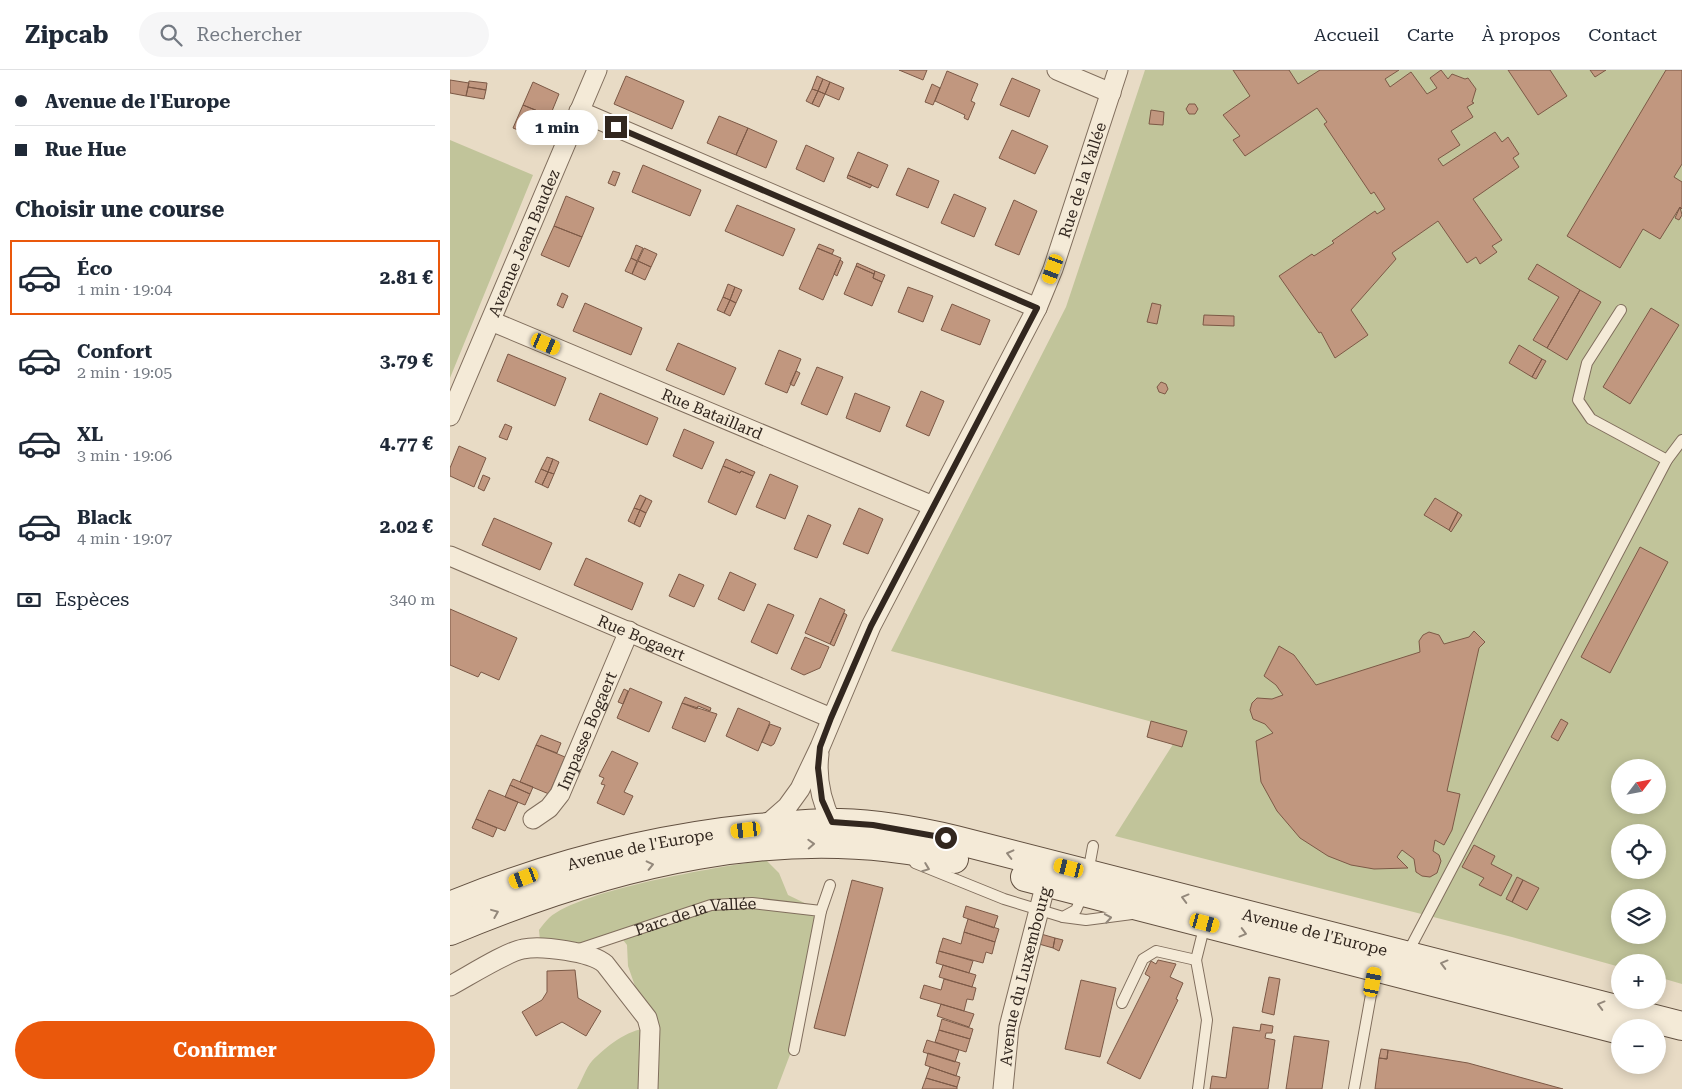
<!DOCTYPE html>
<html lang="fr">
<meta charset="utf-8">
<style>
:root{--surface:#fff;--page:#f6f6f7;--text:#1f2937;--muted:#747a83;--line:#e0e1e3;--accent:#ea580c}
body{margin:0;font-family:"Roboto Serif",serif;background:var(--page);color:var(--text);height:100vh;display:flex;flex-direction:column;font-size:19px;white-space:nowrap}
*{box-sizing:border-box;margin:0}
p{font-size:16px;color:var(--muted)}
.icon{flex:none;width:28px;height:28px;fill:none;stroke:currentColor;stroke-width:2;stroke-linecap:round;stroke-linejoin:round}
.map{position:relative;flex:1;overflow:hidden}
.panel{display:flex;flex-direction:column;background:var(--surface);width:450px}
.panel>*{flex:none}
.guide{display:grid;align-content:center;height:110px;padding:0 15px;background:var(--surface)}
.needle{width:32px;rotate:58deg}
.fabs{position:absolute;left:1161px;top:689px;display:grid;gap:10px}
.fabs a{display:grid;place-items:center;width:55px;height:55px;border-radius:50%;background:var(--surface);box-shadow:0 2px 12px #0003;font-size:25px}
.end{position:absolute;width:22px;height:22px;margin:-11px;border:6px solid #32271f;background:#fff;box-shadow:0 0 0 2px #fff}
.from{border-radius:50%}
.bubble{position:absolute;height:35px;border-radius:18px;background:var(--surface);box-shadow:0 2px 12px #0003;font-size:16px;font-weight:700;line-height:35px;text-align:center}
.car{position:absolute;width:15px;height:30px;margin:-15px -8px;border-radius:6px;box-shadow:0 0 4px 1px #0007;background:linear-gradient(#f5c518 24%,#345 0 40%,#f5c518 0 76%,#345 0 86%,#f5c518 0)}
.guide b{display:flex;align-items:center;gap:18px;height:48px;font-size:19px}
.guide b+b{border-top:1px solid var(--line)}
.guide i{width:12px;height:12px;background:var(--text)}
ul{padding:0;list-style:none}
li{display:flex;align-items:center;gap:15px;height:75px;margin:0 10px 8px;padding:0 5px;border:2px solid transparent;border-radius:0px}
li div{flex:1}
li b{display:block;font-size:19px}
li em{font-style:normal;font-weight:700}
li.current{border-color:var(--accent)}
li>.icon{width:45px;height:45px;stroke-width:1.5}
h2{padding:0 15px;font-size:22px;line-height:60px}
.pay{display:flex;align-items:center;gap:12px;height:55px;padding:0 15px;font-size:19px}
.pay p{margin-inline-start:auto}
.primary-button{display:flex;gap:10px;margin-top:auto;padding:10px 15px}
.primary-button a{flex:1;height:58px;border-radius:30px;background:var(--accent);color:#fff;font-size:20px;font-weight:700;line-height:58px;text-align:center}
header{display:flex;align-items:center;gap:30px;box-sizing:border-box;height:70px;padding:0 25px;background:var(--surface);border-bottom:1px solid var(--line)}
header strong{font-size:24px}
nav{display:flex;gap:28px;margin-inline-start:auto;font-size:18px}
.search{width:350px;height:45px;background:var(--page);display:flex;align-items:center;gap:12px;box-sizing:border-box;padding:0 18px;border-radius:28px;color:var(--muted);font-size:19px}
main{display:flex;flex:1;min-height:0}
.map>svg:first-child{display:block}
.green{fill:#c1c49a;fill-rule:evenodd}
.building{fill:#c1977f;stroke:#7c5946}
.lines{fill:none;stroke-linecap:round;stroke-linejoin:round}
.lane-casing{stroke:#806e5d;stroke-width:12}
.street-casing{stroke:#806e5d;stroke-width:21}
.secondary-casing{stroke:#625040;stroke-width:30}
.lane{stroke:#f4ead7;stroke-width:10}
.street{stroke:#f4ead7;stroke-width:19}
.secondary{stroke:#f4ead7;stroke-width:28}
.oneway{stroke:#93887b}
.route{stroke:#32271f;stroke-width:6}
.labels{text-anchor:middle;stroke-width:4.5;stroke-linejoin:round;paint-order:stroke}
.street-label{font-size:16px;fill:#32271f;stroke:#f0e6d3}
</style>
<header>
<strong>Zipcab</strong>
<div class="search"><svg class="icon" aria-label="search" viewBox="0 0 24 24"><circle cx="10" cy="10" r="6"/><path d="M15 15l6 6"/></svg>Rechercher</div>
<nav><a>Accueil</a><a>Carte</a><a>À propos</a><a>Contact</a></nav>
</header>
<main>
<section class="panel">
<div class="guide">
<b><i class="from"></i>Avenue de l'Europe</b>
<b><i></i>Rue Hue</b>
</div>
<h2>Choisir une course</h2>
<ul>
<li class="current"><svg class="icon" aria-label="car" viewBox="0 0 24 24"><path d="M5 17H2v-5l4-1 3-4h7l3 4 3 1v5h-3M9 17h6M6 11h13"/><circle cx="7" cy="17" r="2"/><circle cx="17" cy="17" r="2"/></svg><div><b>Éco</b><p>1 min · 19:04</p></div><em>2.81 €</em></li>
<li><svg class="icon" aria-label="car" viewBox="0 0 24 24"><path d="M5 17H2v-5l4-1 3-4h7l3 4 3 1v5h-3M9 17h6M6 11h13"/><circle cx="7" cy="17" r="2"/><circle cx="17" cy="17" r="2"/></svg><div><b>Confort</b><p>2 min · 19:05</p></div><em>3.79 €</em></li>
<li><svg class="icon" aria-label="car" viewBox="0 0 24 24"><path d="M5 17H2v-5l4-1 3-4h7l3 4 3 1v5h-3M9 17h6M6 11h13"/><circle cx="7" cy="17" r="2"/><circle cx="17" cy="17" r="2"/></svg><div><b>XL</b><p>3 min · 19:06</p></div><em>4.77 €</em></li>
<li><svg class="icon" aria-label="car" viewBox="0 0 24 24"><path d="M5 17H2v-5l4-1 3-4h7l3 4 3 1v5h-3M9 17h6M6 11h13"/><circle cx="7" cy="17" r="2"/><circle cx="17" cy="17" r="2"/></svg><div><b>Black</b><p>4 min · 19:07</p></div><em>2.02 €</em></li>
</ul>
<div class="pay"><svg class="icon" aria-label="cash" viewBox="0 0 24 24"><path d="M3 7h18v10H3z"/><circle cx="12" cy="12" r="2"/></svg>Espèces<p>340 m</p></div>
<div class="primary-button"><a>Confirmer</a></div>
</section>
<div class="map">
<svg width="1232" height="1019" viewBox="0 0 1232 1019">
<rect width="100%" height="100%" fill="#e8dbc5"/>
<path class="green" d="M695,0H1232V914L1208,907V892H1170V897L1062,867L665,766L732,660L441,581L616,237ZM1170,698H1208V735H1170ZM1170,762H1208V800H1170ZM1170,828H1208V865H1170Z
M0,70L83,105L0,308Z
M316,790L329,803L338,825L371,841L347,966L327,1019H127C132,1010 136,998 142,991C156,977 180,957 200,959L178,896L177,875L170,866L122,882L90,871L89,860C92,856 95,852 99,848C132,819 269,797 316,790Z"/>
<path class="building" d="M449,0H477L473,10Z
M783,0H839L848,14L870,0H949L935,9L940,17L961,2L977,24L987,18L980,8L991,0L998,9L1002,4L1015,9L1018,8L1026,19L1022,32L1024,33L1017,37L1023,47L1001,61L1010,75L988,89L993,96L1045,62L1052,72L1058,67L1069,84L1063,88L1069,97L1023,129L1052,170L1042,176L1047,182L1030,194L1026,187L1017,193L988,151L942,183L946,189L901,240L918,265L885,288L871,262L869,263L829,206L862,184L864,186L884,173L882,171L925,141L927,144L935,139L924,122L921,124L874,54L877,52L867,38L795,86L783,70L790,66L773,45L800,26Z
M1058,0H1100L1117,26L1088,45Z
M1140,0H1156L1145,7Z
M1216,0H1232V94L1224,107L1232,112V139L1230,137L1210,169L1193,159L1170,198L1117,166Z
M497,1L528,14L521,31L525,33L518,50L514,48L515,45L485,31Z
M176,6L234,31L222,59L164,34Z
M367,6L373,9L368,21L362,19Z
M562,8L590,20L579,47L550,35Z
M373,9L380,12L375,24L368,21Z
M0,10L19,13L16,26L0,23Z
M19,11L37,13L36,20L18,17Z
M83,12L109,24L100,46L73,35Z
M380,12L394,18L389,30L375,24Z
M482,14L490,18L483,35L475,32Z
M18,17L36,20L34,29L16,26Z
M362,19L368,21L362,34L356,31Z
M368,21L375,24L369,37L362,34Z
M739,34H745L748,39L745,44H739L736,39Z
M73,35L100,46L90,69L63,58Z
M701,40L714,42L713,55L699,54Z
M269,46L298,58L286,85L257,73Z
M298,58L327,71L316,98L286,85Z
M562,60L598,76L585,104L549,88Z
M356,75L384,88L374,112L346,99Z
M408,82L438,95L428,118L398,105Z
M193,95L251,120L240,146L182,122Z
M458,98L489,111L478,138L446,125Z
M163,101L170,103L165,116L158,113Z
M398,105L422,115L420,118L397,108Z
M504,124L536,138L524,167L491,153Z
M116,126L144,138L132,167L104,156Z
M564,130L587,141L569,185L545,175Z
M287,135L345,159L333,186L275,161Z
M1230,137L1232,145L1229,150L1225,148Z
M104,156L132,167L119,197L91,185Z
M369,174L384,180L382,184L367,178Z
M186,175L193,178L187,191L181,188Z
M194,178L207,184L201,197L188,191Z
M367,178L391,188L373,230L349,219Z
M181,188L187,191L182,204L175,201Z
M390,190L393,192L387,206L384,204Z
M188,191L201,197L195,210L182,204Z
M407,193L425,201L424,204L406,196Z
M1087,194L1130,220L1097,278L1083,270L1109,227L1078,209Z
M406,196L424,204L423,208L432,212L422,236L394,224Z
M425,201L435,205L432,212L423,208Z
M278,214L285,217L280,230L273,227Z
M285,217L292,220L286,233L280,230Z
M458,217L483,226L473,252L448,242Z
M1130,220L1151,232L1117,290L1097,278Z
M112,223L118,226L113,238L107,235Z
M273,227L280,230L274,243L267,240Z
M280,230L286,233L280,246L274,243Z
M135,233L192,258L181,285L123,261Z
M702,233L711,235L707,254L697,252Z
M502,234L540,250L530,275L491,260Z
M1201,238L1229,255L1180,334L1153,317Z
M754,245L784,246V256L753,255Z
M228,273L286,298L274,325L216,300Z
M1069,275L1092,289L1082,307L1059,293Z
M329,280L351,289L337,323L315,314Z
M58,284L116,308L105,336L47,311Z
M1092,289L1096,291L1086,309L1082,307Z
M367,297L393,307L377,345L351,334Z
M346,301L350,303L344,316L340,314Z
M711,312L716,314L718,319L715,324L709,322L707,317Z
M471,321L494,331L479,366L456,356Z
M150,323L208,348L197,375L139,350Z
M405,323L440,337L430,362L396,348Z
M55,354L62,357L57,370L49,367Z
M234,359L264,372L252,399L223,386Z
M9,376L36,388L24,417L0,406V398Z
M97,387L103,389L98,402L91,399Z
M103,389L109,392L104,404L98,402Z
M276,389L305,402L303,406L291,401L290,403L273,396Z
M273,396L290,403L291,401L303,406L286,445L258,432Z
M91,399L98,402L92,415L85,412Z
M98,402L104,404L98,418L92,415Z
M320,404L348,416L335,449L306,437Z
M33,405L40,408L34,421L28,418Z
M190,425L196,428L190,440L184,438Z
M196,428L202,431L196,443L190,440Z
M985,428L1008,442L999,460L974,445Z
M184,438L190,440L184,454L178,451Z
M409,438L433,449L418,484L393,474Z
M190,440L196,443L190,457L184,454Z
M1008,442L1012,445L1001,462L999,460Z
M358,445L381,455L367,488L344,479Z
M44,448L102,473L90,500L32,475Z
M1190,477L1218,492L1160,603L1131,587Z
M136,488L193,513L182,540L124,515Z
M280,502L306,514L294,541L268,529Z
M229,504L254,515L244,537L219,526Z
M370,528L395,540L380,574L355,563Z
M318,534L344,545L327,584L301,572Z
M0,539L67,568L49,610L31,602L28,607L0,595Z
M394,543L397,545L384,576L380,574Z
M1024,561L1035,572L1029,578L997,721L1010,724L1002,760L994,775L985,770L983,781L989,785L991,791L987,803L980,807L972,806L966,802L964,789L952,780L947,787L958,798L924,799L901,795L878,786L850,768L827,741L811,712L806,671L823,663L815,654L803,649L800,640L802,633L807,628L822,629L833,625L826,615L814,606L829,576L844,585L866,615L970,582L969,571L973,565L979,562L989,565L994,574L1019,567Z
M355,567L379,577L370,598L354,605L341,599Z
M180,618L212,632L199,662L167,648Z
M174,619L178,621L173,634L168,632Z
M235,627L261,638L260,641L248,636L247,639L232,633Z
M232,633L267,644L255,672L222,658Z
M288,638L320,652L308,681L276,666Z
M1111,649L1118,653L1108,671L1101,667Z
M701,651L737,661L732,677L697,667Z
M320,654L331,658L324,674L321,676L312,672Z
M91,665L111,673L107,683L86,675Z
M86,675L115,687L99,724L70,712Z
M162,681L188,693L174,722L183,726L174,745L147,733L155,715L151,714L154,708L149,706Z
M63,709L83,717L80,724L60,715Z
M60,715L80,724L75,735L55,727Z
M39,720L68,732L55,761L26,749Z
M26,749L47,758L43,767L22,758Z
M1024,775L1045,786L1041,794L1062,805L1051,826L1029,815L1034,808L1012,797Z
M1067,807L1073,810L1062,832L1056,829Z
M402,810L433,818L395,966L364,958Z
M1073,810L1089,818L1077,840L1062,832Z
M516,836L548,846L544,858L513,847Z
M518,849L549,859L545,872L514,862Z
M514,862L545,872L542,884L536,882L533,893L489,881L493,868L511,874Z
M591,864L605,868L603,878L589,874Z
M605,868L613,870L609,881L603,878Z
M489,881L523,891L519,903L486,893Z
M708,890L726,894L720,907L733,913L726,929L728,930L690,1009L657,993L700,907L695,904L701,891L706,894Z
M493,895L526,905L522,917L489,907Z
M125,900L128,928L151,941L136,966L112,952L86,966L72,942L92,930L97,922V901Z
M819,907L830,909L824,945L812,942Z
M494,909L526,918L523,930L517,929L514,941L470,928L474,915L491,920Z
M631,910L666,918L650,987L615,979Z
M491,934L524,944L519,957L487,946Z
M492,949L523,959L520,969L489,960Z
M811,954L823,956L822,963H816L815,968L825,970L818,1019H760L762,1006L776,1008L783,957L810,961Z
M489,960L520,969L516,982L485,972Z
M844,966L879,971L872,1019H836Z
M477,970L509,980L505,992L473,982Z
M931,979L938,980L937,989L929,988Z
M938,980L1018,993L1113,1019H925L929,988L937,989Z
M478,983L510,993L506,1006L475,995Z
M480,997L510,1007L507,1017L476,1008Z
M476,1008L507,1017V1019H472Z"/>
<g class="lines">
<defs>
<g id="lane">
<path d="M1171,240L1137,293L1128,330L1141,349L1217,390"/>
<path d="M465,793L554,829L613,847L626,840L633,824"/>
<path d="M638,803L643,776"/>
<path d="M371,841L380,815"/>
<path d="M613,847L636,850L682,844"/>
<path id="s1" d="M126,880L261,835L302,833L371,841L344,980"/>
<path d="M957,884L1217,390L1232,370"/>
<path d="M746,890L757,950L748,1019"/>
<path d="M672,933L693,889L706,881L746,890L755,854"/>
<path d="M904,1019L926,897"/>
</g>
<g id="street">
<path d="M607,0L661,23"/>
<path d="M129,41L587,238"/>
<path id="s2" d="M41,251L483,436"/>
<path id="s3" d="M0,346L147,0"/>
<path id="s4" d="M0,486L381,648"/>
<path d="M369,684C366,708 371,731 382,753"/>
<path id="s5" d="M83,749L99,738L110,724L179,561"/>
<path id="s6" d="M314,757L337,737L350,719L370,677L421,556L587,238L603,199L668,0"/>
<path d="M0,916C17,907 56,882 73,879C91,875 142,882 155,894L197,948L200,959L198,1019"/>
<path id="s7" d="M553,1019L559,957L599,801"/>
</g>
<g id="secondary">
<path d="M575,807L1170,960"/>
<path id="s8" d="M0,836C99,795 200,769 307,758C334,756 362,752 390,753C429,754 468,761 506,770L1232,956"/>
<path d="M0,861C157,795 335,748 504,789"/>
</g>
</defs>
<use href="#lane" class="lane-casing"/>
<use href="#street" class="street-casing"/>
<use href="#secondary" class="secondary-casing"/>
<use href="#lane" class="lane"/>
<use href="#street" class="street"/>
<use href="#secondary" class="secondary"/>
</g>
<defs><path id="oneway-chevron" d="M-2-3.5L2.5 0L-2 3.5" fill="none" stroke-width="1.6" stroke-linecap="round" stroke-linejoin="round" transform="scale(1.25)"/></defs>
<g class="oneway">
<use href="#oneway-chevron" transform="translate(361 774) rotate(-3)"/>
<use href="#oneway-chevron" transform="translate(560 784) rotate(-166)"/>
<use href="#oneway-chevron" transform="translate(200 795) rotate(-13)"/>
<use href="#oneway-chevron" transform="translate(476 798) rotate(21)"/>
<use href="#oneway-chevron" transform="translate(735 828) rotate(-165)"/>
<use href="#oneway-chevron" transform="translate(45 843) rotate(-22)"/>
<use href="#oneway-chevron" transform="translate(658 848) rotate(-10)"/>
<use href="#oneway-chevron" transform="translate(793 863) rotate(15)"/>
<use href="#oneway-chevron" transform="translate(994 894) rotate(-165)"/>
<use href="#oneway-chevron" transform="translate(1151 935) rotate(-165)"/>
</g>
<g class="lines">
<path class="route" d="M166,57L587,238L421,556L381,648L370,677L368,698L372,730L382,752L423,755L496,768"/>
</g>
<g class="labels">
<g class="street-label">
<text dy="6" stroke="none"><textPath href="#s6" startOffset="725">Rue de la Vallée</textPath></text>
<text dy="6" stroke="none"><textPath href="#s3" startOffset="188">Avenue Jean Baudez</textPath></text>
<text dy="6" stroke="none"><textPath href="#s2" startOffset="240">Rue Bataillard</textPath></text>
<text dy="6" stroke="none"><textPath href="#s4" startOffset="208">Rue Bogaert</textPath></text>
<text dy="6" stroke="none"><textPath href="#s5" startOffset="106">Impasse Bogaert</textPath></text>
<text dy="6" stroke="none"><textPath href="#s8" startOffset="199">Avenue de l'Europe</textPath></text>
<text dy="6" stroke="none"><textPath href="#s1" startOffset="125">Parc de la Vallée</textPath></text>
<text dy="6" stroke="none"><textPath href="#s8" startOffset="889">Avenue de l'Europe</textPath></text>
<text dy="6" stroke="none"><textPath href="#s7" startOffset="115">Avenue du Luxembourg</textPath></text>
</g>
</g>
</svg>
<div class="fabs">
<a><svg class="needle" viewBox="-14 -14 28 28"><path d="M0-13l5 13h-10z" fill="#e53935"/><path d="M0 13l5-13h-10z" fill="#747a83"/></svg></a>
<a><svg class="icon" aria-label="locate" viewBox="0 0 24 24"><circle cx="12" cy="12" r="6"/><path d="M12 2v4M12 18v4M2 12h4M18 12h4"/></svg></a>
<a><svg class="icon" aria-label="layers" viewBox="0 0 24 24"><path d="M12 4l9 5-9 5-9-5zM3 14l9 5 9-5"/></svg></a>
<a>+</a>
<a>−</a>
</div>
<i class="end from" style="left:496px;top:768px"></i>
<i class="end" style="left:166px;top:57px"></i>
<div class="bubble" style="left:66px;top:40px;width:82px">1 min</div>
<i class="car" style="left:603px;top:199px;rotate:200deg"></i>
<i class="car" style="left:96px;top:274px;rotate:113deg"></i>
<i class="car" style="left:296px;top:760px;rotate:263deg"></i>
<i class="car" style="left:619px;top:798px;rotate:284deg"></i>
<i class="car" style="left:74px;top:808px;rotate:249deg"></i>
<i class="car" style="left:755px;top:853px;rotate:105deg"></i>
<i class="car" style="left:923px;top:912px;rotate:11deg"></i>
</div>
</main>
